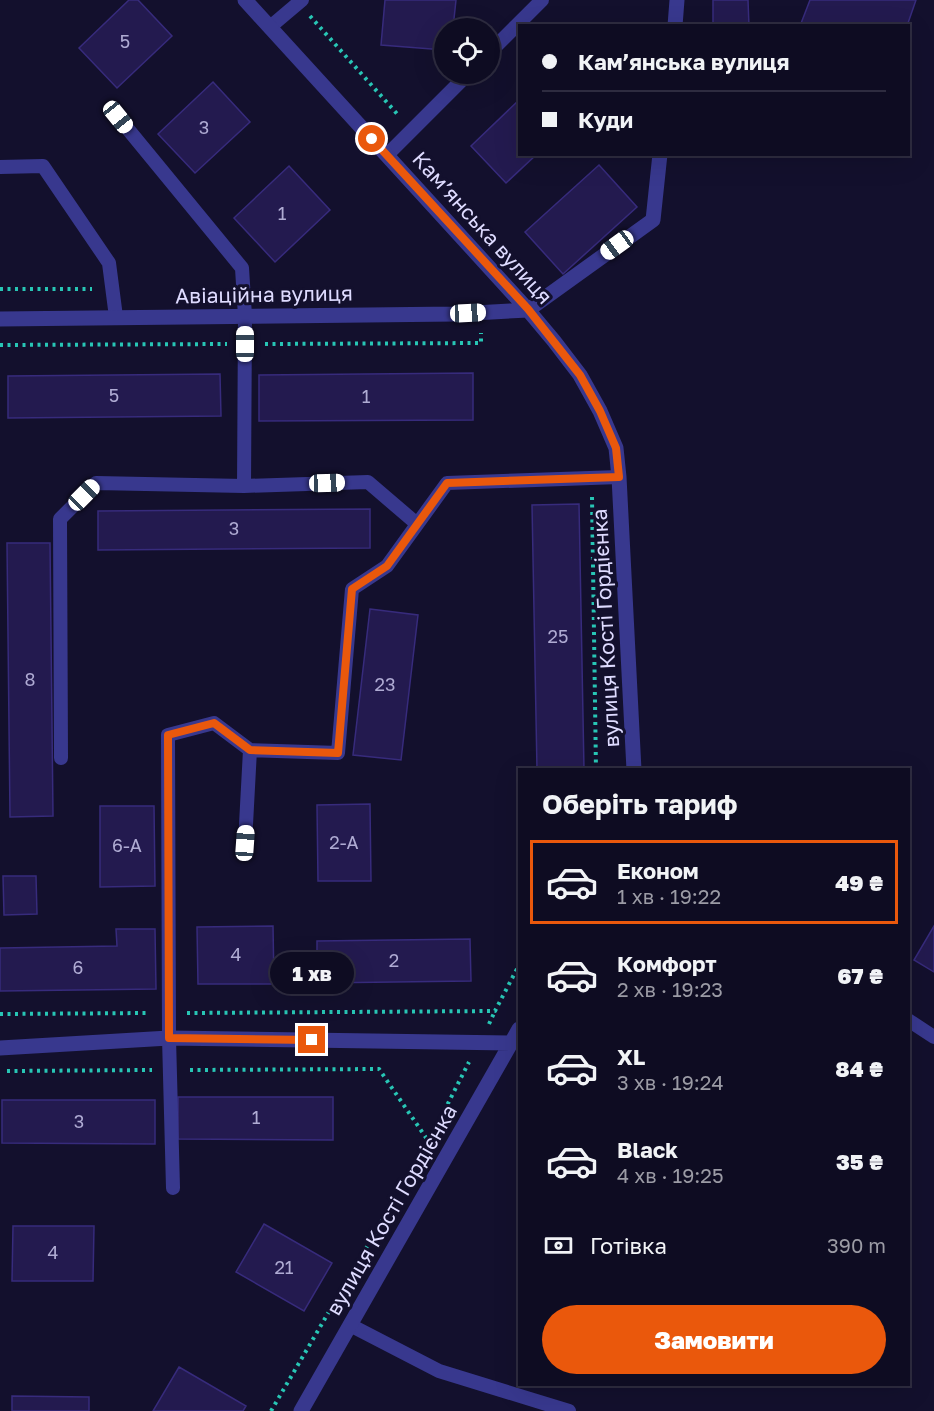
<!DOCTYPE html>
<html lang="uk">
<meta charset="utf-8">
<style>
:root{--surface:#0e0c22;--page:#1c1a2f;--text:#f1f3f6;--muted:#9b9ba5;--line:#2e2c40;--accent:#ea580c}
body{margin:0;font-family:"Golos Text",sans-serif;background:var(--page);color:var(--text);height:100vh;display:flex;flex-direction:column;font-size:22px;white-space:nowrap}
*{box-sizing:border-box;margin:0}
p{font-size:20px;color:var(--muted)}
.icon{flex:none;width:33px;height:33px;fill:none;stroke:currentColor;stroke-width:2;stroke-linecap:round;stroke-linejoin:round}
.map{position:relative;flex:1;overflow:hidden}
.sheet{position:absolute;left:518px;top:768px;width:392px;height:618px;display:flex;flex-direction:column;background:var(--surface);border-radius:0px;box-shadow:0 6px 24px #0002,0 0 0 2px var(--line)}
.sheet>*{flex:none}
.hud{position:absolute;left:518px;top:24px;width:392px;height:132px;border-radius:0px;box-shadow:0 6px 24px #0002,0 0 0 2px var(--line);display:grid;align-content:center;height:132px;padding:0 24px;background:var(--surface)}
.controls{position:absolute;left:434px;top:18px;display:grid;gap:12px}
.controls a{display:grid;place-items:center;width:66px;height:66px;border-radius:50%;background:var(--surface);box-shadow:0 6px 24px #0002,0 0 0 2px var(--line);font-size:30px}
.end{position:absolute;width:27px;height:27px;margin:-14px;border:8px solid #ea580c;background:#fff;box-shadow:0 0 0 3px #fff}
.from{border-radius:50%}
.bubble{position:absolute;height:42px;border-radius:21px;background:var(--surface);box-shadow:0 6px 24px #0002,0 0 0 2px var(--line);font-size:20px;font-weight:800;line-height:42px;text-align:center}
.car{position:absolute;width:18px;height:36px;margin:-18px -9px;border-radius:8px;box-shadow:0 0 4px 2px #0007;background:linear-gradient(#fff 24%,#345 0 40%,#fff 0 76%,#345 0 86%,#fff 0)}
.hud b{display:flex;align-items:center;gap:21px;height:57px;font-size:22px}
.hud b+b{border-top:2px solid var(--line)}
.hud i{width:15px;height:15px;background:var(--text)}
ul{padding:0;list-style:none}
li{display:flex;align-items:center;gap:18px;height:84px;margin:0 12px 9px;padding:0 12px;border:3px solid transparent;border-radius:0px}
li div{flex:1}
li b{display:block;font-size:22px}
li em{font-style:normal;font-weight:800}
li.on{border-color:var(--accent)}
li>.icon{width:54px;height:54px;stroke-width:1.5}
h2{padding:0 24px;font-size:27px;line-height:72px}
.pay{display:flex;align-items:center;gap:15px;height:66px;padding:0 24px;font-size:22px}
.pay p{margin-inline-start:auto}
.button{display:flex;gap:12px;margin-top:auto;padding:12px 24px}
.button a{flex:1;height:69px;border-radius:36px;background:var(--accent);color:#fff;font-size:24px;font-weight:800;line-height:69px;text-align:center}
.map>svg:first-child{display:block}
.building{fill:#231a4f;stroke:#372b7c;stroke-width:1.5}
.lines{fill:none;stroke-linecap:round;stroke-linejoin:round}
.path{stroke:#28c6b5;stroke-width:4;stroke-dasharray:3 4.5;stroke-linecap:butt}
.service{stroke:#38388e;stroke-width:14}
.minor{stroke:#38388e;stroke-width:15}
.route{stroke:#ea580c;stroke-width:8}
.labels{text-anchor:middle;stroke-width:6;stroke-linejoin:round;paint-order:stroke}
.number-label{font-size:18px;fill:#afabd3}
.street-label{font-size:21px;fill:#dedbff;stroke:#13102d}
</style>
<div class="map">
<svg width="934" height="1411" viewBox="0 0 934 1411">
<rect width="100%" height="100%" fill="#13102d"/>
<path class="building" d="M129,0H138L172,36L117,88L79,48Z
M385,0H456L453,28H444V50L381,45Z
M713,0H748L749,26H713Z
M810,0H916L907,26H800Z
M213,82L250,122L195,173L158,134Z
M519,100V154H537L506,183L471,146Z
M599,165L637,207L563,274L525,232Z
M289,166L330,210L275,262L234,218Z
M473,373V420L259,421V375Z
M220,374L221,416L8,418V376Z
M579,504L584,770H537L532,505Z
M370,509V548L98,550V511Z
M7,543H50L53,816L10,817Z
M370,609L418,615L401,760L353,755Z
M370,804L371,881H318L317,805Z
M100,806H154L155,886L100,887Z
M3,876H36L37,914L4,915Z
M273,926L274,984H198L197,927Z
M934,926V972L914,960Z
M116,929H155L156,989L0,991V948L117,946Z
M470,939L471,981L317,983V941Z
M178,1097H333V1140L178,1139Z
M2,1100H155V1144L2,1143Z
M264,1224L332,1263L304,1311L236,1272Z
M13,1226H94L93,1281H12Z
M179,1367L246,1406L243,1411H153Z
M12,1396L89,1397V1411H12Z"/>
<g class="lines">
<path class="path" d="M310,16L399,116
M0,289H92
M265,344L481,343V333
M0,345L227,344
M592,497L596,770
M187,1013L495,1011L519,965
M0,1014L149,1013
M489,1024L495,1011
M190,1070L379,1069L429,1142L427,1144
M7,1071L152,1070
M434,1131L469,1062
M271,1411L396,1197"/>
<path class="service" d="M270,27L302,0
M489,53L542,0
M118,117L242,268L245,316L244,486
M387,155L468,74
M0,167L43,166L109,263L116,317
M61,758L60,519L96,483L244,486L368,482L417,524
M245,843L250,750
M908,1020L934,1037
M173,1188L169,1038L168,735L214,723L250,750L338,753L352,589L387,566L447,483L619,477
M350,1325L439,1371L569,1411"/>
<path class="minor" d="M245,0L528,310L554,341L580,375L600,411L616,448L619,477L634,770
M675,26L677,0
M0,319L456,314L528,310L653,220L660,154
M0,1048L169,1038L511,1043
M301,1411L519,1029"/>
</g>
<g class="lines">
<path class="route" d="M312,1040L169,1038L168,735L214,723L250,750L338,753L352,589L387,566L447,483L619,477L616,448L600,411L580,375L528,309L372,139"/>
</g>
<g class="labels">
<g class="number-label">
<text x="125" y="48">5</text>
<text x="204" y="134">3</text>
<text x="282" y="220">1</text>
<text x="114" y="402">5</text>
<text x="366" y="403">1</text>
<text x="234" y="535">3</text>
<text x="558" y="643">25</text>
<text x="30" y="686">8</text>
<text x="385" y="691">23</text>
<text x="344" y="849">2-А</text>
<text x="127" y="852">6-А</text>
<text x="236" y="961">4</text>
<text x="394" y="967">2</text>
<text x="78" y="974">6</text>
<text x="256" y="1124">1</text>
<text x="79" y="1128">3</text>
<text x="53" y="1259">4</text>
<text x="284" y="1274">21</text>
</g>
<g class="street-label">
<text transform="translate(482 228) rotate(48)" y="7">Камʼянська вулиця</text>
<text transform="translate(264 295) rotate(-1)" y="7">Авіаційна вулиця</text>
<text transform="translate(606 628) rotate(-93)" y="7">вулиця Кості Гордієнка</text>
<text transform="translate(392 1210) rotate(-60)" y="7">вулиця Кості Гордієнка</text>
</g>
</g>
</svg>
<div class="controls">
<a><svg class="icon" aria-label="locate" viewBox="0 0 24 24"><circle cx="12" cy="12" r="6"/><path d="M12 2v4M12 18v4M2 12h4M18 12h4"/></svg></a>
</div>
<i class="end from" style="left:372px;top:139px"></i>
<i class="end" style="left:312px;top:1040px"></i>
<div class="bubble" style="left:270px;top:952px;width:84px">1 хв</div>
<i class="car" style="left:118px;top:117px;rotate:141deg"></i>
<i class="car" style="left:617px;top:245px;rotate:234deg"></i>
<i class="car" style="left:468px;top:313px;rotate:87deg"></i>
<i class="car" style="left:245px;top:344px;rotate:0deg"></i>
<i class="car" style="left:327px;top:483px;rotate:88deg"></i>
<i class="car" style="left:84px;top:495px;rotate:45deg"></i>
<i class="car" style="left:245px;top:843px;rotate:4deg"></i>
<div class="hud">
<b><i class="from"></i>Камʼянська вулиця</b>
<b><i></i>Куди</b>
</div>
<section class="sheet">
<h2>Оберіть тариф</h2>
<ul>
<li class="on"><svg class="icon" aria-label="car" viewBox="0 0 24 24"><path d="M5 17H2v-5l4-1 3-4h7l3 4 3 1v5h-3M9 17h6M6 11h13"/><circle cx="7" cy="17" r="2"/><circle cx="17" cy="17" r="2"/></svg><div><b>Економ</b><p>1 хв · 19:22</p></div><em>49 ₴</em></li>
<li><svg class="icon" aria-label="car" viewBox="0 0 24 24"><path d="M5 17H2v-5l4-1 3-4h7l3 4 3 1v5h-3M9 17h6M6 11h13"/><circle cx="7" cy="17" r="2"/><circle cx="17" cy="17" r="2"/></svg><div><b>Комфорт</b><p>2 хв · 19:23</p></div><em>67 ₴</em></li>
<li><svg class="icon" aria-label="car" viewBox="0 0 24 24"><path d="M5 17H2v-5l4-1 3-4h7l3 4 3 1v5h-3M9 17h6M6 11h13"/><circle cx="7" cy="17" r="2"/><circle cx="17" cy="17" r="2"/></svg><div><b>XL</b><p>3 хв · 19:24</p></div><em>84 ₴</em></li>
<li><svg class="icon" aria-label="car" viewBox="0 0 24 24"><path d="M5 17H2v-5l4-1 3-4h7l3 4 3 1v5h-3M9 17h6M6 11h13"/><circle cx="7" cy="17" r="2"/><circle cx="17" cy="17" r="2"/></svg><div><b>Black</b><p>4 хв · 19:25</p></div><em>35 ₴</em></li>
</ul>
<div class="pay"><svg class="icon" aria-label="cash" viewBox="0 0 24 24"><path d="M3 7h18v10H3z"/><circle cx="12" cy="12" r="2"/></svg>Готівка<p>390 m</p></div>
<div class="button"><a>Замовити</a></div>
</section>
</div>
